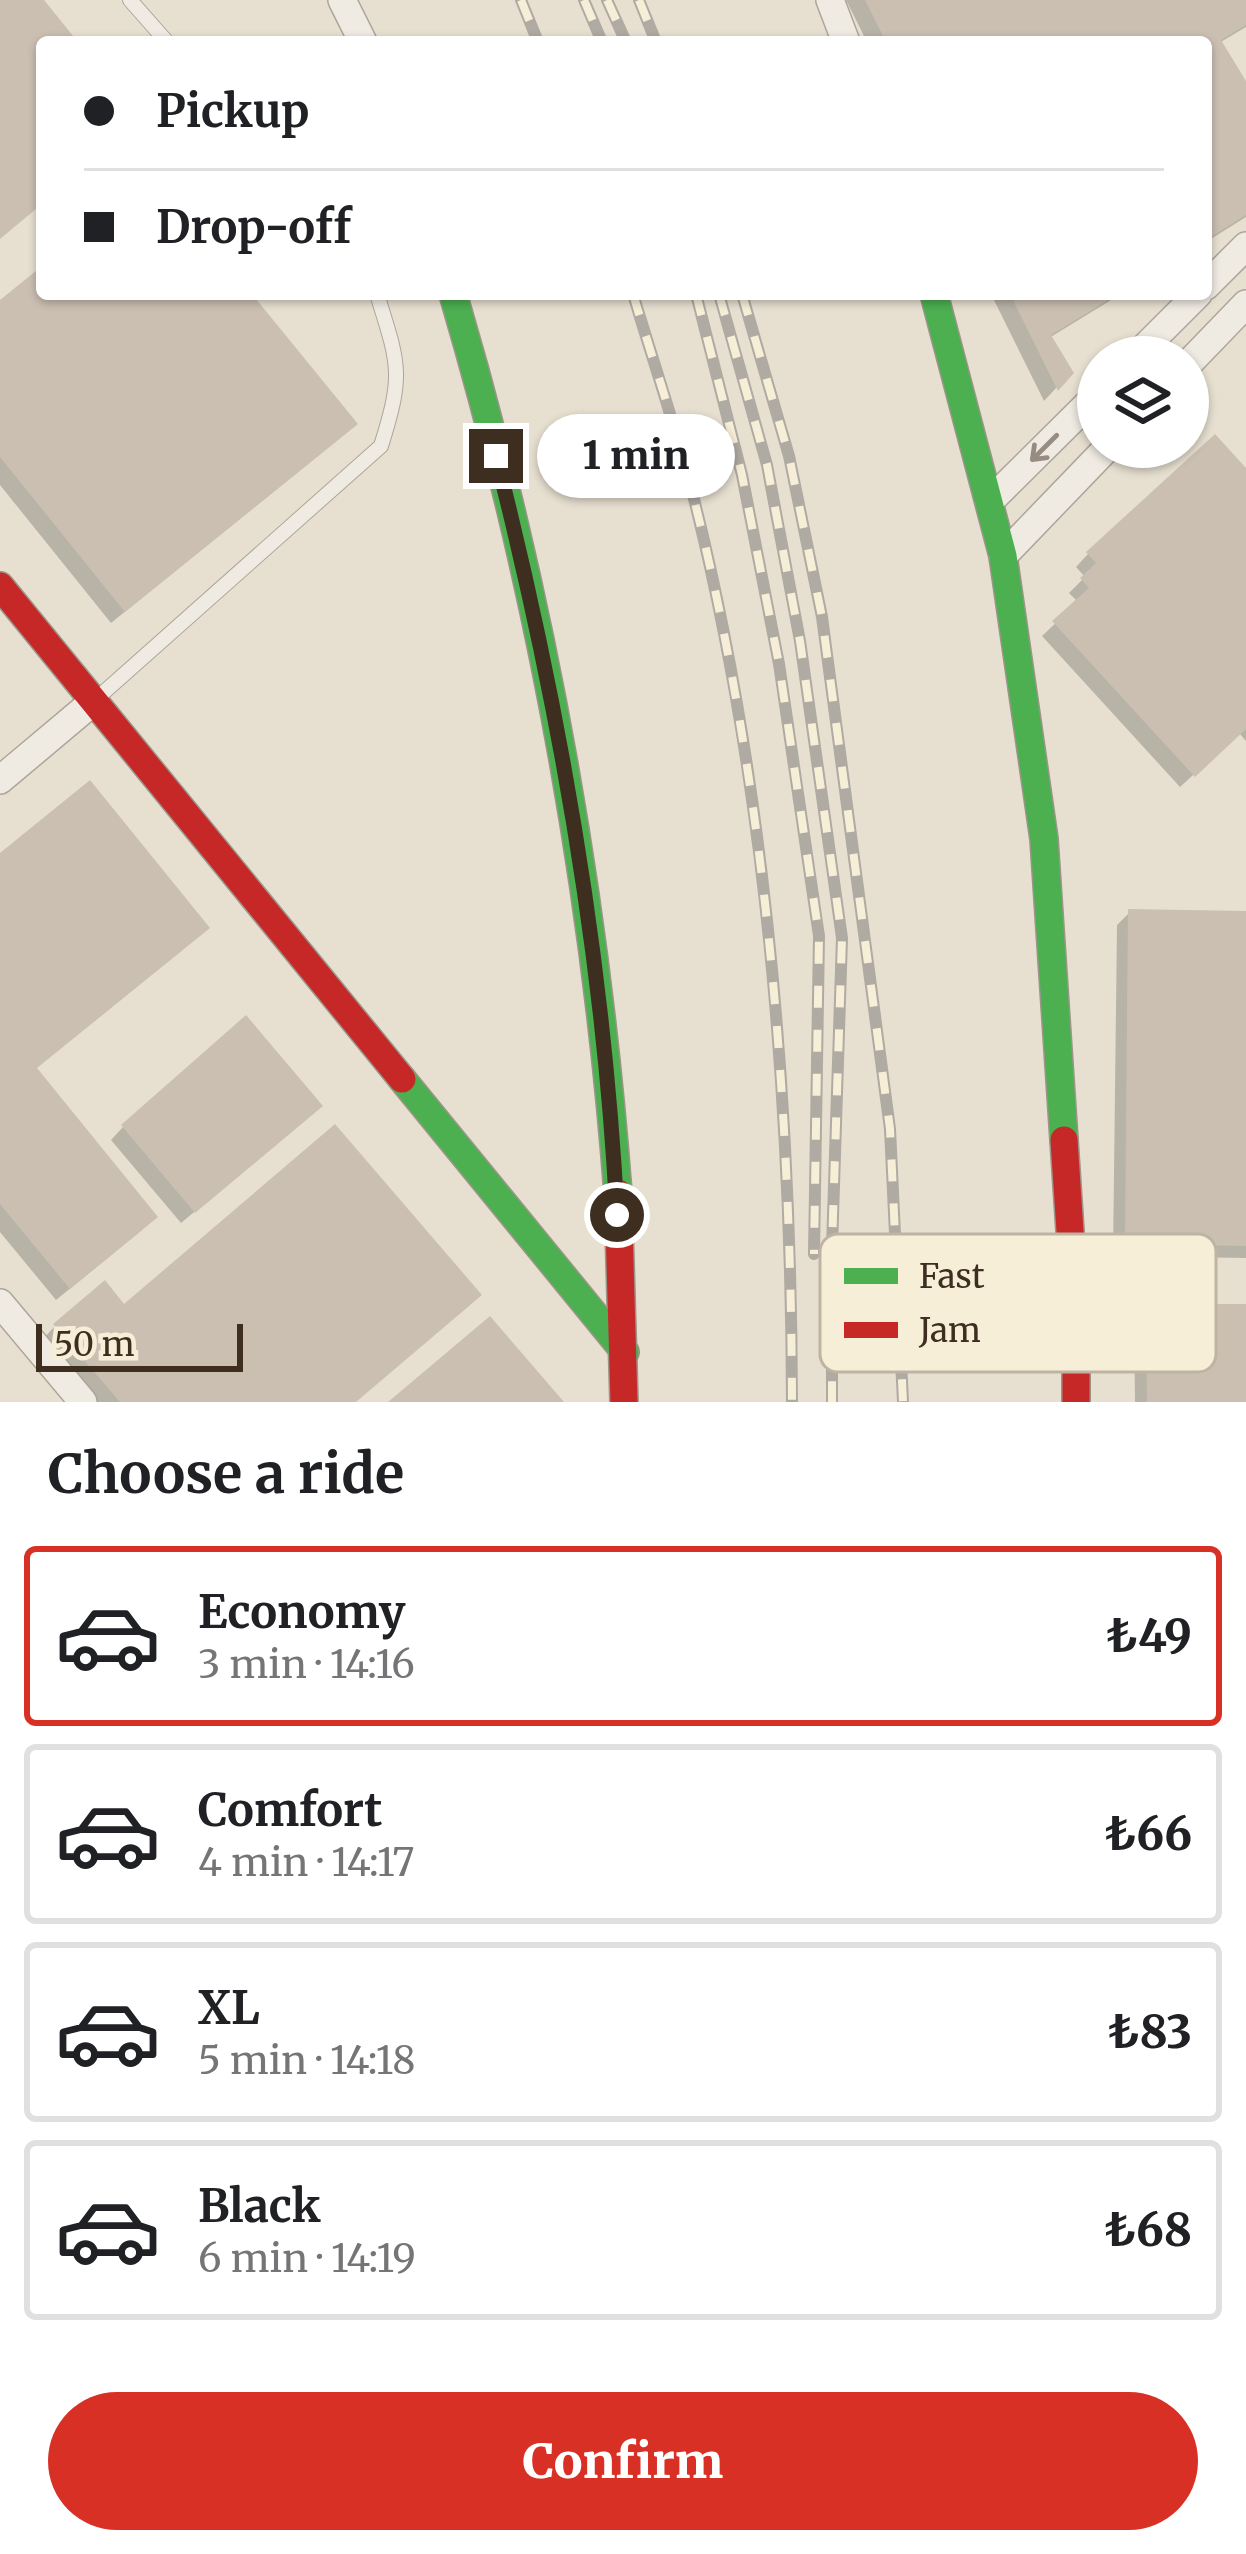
<!DOCTYPE html>
<meta charset="utf-8">
<style>
:root{--surface:#fff;--page:#f6f6f6;--text:#202124;--muted:#757577;--line:#e0e0e0;--accent:#d93025}
body{margin:0;font-family:Merriweather,serif;background:var(--page);color:var(--text);height:100vh;display:flex;flex-direction:column;font-size:45px;white-space:nowrap}
*{box-sizing:border-box;margin:0}
p{font-size:39px;color:var(--muted)}
.icon{flex:none;width:66px;height:66px;fill:none;stroke:currentColor;stroke-width:2;stroke-linecap:round;stroke-linejoin:round}
.map{position:relative;height:1402px;overflow:hidden}
.drawer{display:flex;flex-direction:column;background:var(--surface);flex:1}
.drawer>*{flex:none}
.guide{position:absolute;left:36px;top:36px;width:1176px;height:264px;border-radius:12px;box-shadow:0 3px 9px #0004;display:grid;align-content:center;height:264px;padding:0 48px;background:var(--surface)}
.tools{position:absolute;left:1077px;top:336px;display:grid;gap:24px}
.tools a{display:grid;place-items:center;width:132px;height:132px;border-radius:50%;background:var(--surface);box-shadow:0 3px 9px #0004;font-size:60px}
.scale{position:absolute;left:36px;bottom:30px;width:207px;box-sizing:border-box;padding-left:12px;border:6px solid #3d2e20;border-top:0;font-size:33px;line-height:42px;white-space:nowrap;color:#3d2e20;-webkit-text-stroke:9px #f7eed8;paint-order:stroke}
.end{position:absolute;width:54px;height:54px;margin:-27px;border:15px solid #3d2e20;background:#fff;box-shadow:0 0 0 6px #fff}
.from{border-radius:50%}
.bubble{position:absolute;height:84px;border-radius:42px;background:var(--surface);box-shadow:0 3px 9px #0004;font-size:39px;font-weight:800;line-height:84px;text-align:center}
.guide b{display:flex;align-items:center;gap:42px;height:114px;font-size:45px}
.guide b+b{border-top:3px solid var(--line)}
.guide i{width:30px;height:30px;background:var(--text)}
ul{padding:0;list-style:none}
li{display:flex;align-items:center;gap:36px;height:180px;margin:0 24px 18px;padding:0 24px;border:6px solid var(--line);border-radius:12px}
li div{flex:1}
li b{display:block;font-size:45px}
li em{font-style:normal;font-weight:800}
li.current{border-color:var(--accent)}
li>.icon{width:108px;height:108px;stroke-width:1.5}
h2{padding:0 48px;font-size:54px;line-height:144px}
.button{display:flex;gap:24px;margin-top:auto;padding:24px 48px}
.button a{flex:1;height:138px;border-radius:72px;background:var(--accent);color:#fff;font-size:48px;font-weight:800;line-height:138px;text-align:center}
.map>svg:first-child{display:block}
.shadow{fill:#0003}
.building{fill:#cbbfb2}
.lines{fill:none;stroke-linecap:round;stroke-linejoin:round}
.lane-casing{stroke:#ada599;stroke-width:16}
.street-casing{stroke:#ada599;stroke-width:30}
.fast-casing{stroke:#9c958a;stroke-width:30}
.jam-casing{stroke:#9c958a;stroke-width:30}
.lane{stroke:#efebe3;stroke-width:14}
.street{stroke:#efebe3;stroke-width:27}
.fast{stroke:#4caf50;stroke-width:27}
.jam{stroke:#c62828;stroke-width:27}
.rail-casing{stroke:#afaaa2;stroke-width:12}
.rail{stroke:#f7eed8;stroke-width:8;stroke-dasharray:22;stroke-linecap:butt}
.oneway{stroke:#968c82}
.route{stroke:#3d2e20;stroke-width:15}
.key{fill:#f7eed8;stroke:#bfb4a1;stroke-width:3}
.key-label{font-size:33px;fill:#3d2e20}
</style>
<div class="map">
<svg width="1246" height="1402" viewBox="0 0 1246 1402">
<rect width="100%" height="100%" fill="#e7e0d1"/>
<path class="shadow" d="M846,0H1246V27L1219,43L1246,87V217L1206,242V42H867Z
M42,270V294H249L341,437L111,623L0,485V304Z
M991,294H1121L1049,338L1070,373L1044,401Z
M1246,472V741L1239,733L1180,787L1042,636L1078,602L1069,593L1085,577L1076,567L1088,554Z
M0,857L34,1069L142,1230L56,1300L0,1232Z
M1130,912L1246,914V1258L1113,1256L1117,925Z
M306,1119L181,1223L111,1140L123,1127Z
M1147,1307H1246V1402H1135L1134,1320Z
M124,1308H465L354,1402H96L43,1339L55,1326Z"/>
<path class="building" d="M0,0H44L78,42H42V204L0,239Z
M865,0H1246V25L1221,40L1246,81V215L1206,240V42H886Z
M42,266V294H252L358,424L125,612L0,457V300Z
M1010,294H1118L1051,335L1074,373L1058,391Z
M1215,434L1246,468V729L1195,777L1052,621L1089,588L1080,578L1096,563L1086,552Z
M90,780L210,928L37,1068L158,1217L70,1289L0,1204V853Z
M1128,909L1246,911V1246L1125,1244Z
M246,1015L323,1106L195,1213L121,1125Z
M335,1124L482,1295L356,1402H120L53,1324L105,1280L124,1304Z
M1146,1304H1246V1402H1147Z
M490,1316L564,1402H388Z"/>
<g class="lines">
<defs>
<path id="lane" d="M130,0L167,42
M94,701L381,446C404,373 399,365 377,294"/>
<path id="street" d="M342,0L363,42
M830,0L846,42
M1206,286L1246,246
M1135,357L1198,294
M1188,364L1246,304
M989,502L1098,394
M1003,556L1108,447
M0,780L94,701
M0,1303L83,1402"/>
<path id="fast" d="M453,294C539,585 595,890 618,1193
M934,294L1003,556L1044,839L1064,1140
M402,1079L625,1352"/>
<path id="jam" d="M0,586L402,1079
M1064,1140L1076,1322V1402
M618,1193L624,1402"/>
</defs>
<use href="#lane" class="lane-casing"/>
<use href="#street" class="street-casing"/>
<use href="#fast" class="fast-casing"/>
<use href="#jam" class="jam-casing"/>
<use href="#lane" class="lane"/>
<use href="#street" class="street"/>
<use href="#fast" class="fast"/>
<use href="#jam" class="jam"/>
<defs>
<path id="rail" d="M521,0L538,42
M584,0L602,42
M607,0L626,42
M639,0L656,42
M633,294C653,361 676,428 693,495C766,784 791,1105 792,1402
M696,294L742,475L779,664L819,936L814,1254
M719,294L767,465L800,641L842,938L832,1247V1402
M742,294L789,456L822,617L890,1129L903,1402"/>
</defs>
<use href="#rail" class="rail-casing"/>
<use href="#rail" class="rail"/>
</g>
<defs><path id="oneway-shaft" d="M-6 0H5M1.5-3L5.5 0L1.5 3" fill="none" stroke-width="1.6" stroke-linecap="round" stroke-linejoin="round" transform="scale(3)"/></defs>
<use class="oneway" href="#oneway-shaft" transform="translate(1044 448) rotate(135)"/>
<g class="lines">
<path class="route" d="M496,456C559,704 604,959 617,1215"/>
</g>
<rect x="820" y="1234" width="396" height="138" rx="18" class="key"/>
<rect x="844" y="1268" width="54" height="16" fill="#4caf50"/>
<rect x="844" y="1322" width="54" height="16" fill="#c62828"/>
<g class="key-label">
<text x="919" y="1288">Fast</text>
<text x="919" y="1342">Jam</text>
</g>
</svg>
<div class="tools">
<a><svg class="icon" aria-label="layers" viewBox="0 0 24 24"><path d="M12 4l9 5-9 5-9-5zM3 14l9 5 9-5"/></svg></a>
</div>
<div class="scale">50 m</div>
<i class="end from" style="left:617px;top:1215px"></i>
<i class="end" style="left:496px;top:456px"></i>
<div class="bubble" style="left:537px;top:414px;width:198px">1 min</div>
<div class="guide">
<b><i class="from"></i>Pickup</b>
<b><i></i>Drop-off</b>
</div>
</div>
<section class="drawer">
<h2>Choose a ride</h2>
<ul>
<li class="current"><svg class="icon" aria-label="car" viewBox="0 0 24 24"><path d="M5 17H2v-5l4-1 3-4h7l3 4 3 1v5h-3M9 17h6M6 11h13"/><circle cx="7" cy="17" r="2"/><circle cx="17" cy="17" r="2"/></svg><div><b>Economy</b><p>3 min · 14:16</p></div><em>₺49</em></li>
<li><svg class="icon" aria-label="car" viewBox="0 0 24 24"><path d="M5 17H2v-5l4-1 3-4h7l3 4 3 1v5h-3M9 17h6M6 11h13"/><circle cx="7" cy="17" r="2"/><circle cx="17" cy="17" r="2"/></svg><div><b>Comfort</b><p>4 min · 14:17</p></div><em>₺66</em></li>
<li><svg class="icon" aria-label="car" viewBox="0 0 24 24"><path d="M5 17H2v-5l4-1 3-4h7l3 4 3 1v5h-3M9 17h6M6 11h13"/><circle cx="7" cy="17" r="2"/><circle cx="17" cy="17" r="2"/></svg><div><b>XL</b><p>5 min · 14:18</p></div><em>₺83</em></li>
<li><svg class="icon" aria-label="car" viewBox="0 0 24 24"><path d="M5 17H2v-5l4-1 3-4h7l3 4 3 1v5h-3M9 17h6M6 11h13"/><circle cx="7" cy="17" r="2"/><circle cx="17" cy="17" r="2"/></svg><div><b>Black</b><p>6 min · 14:19</p></div><em>₺68</em></li>
</ul>
<div class="button"><a>Confirm</a></div>
</section>
